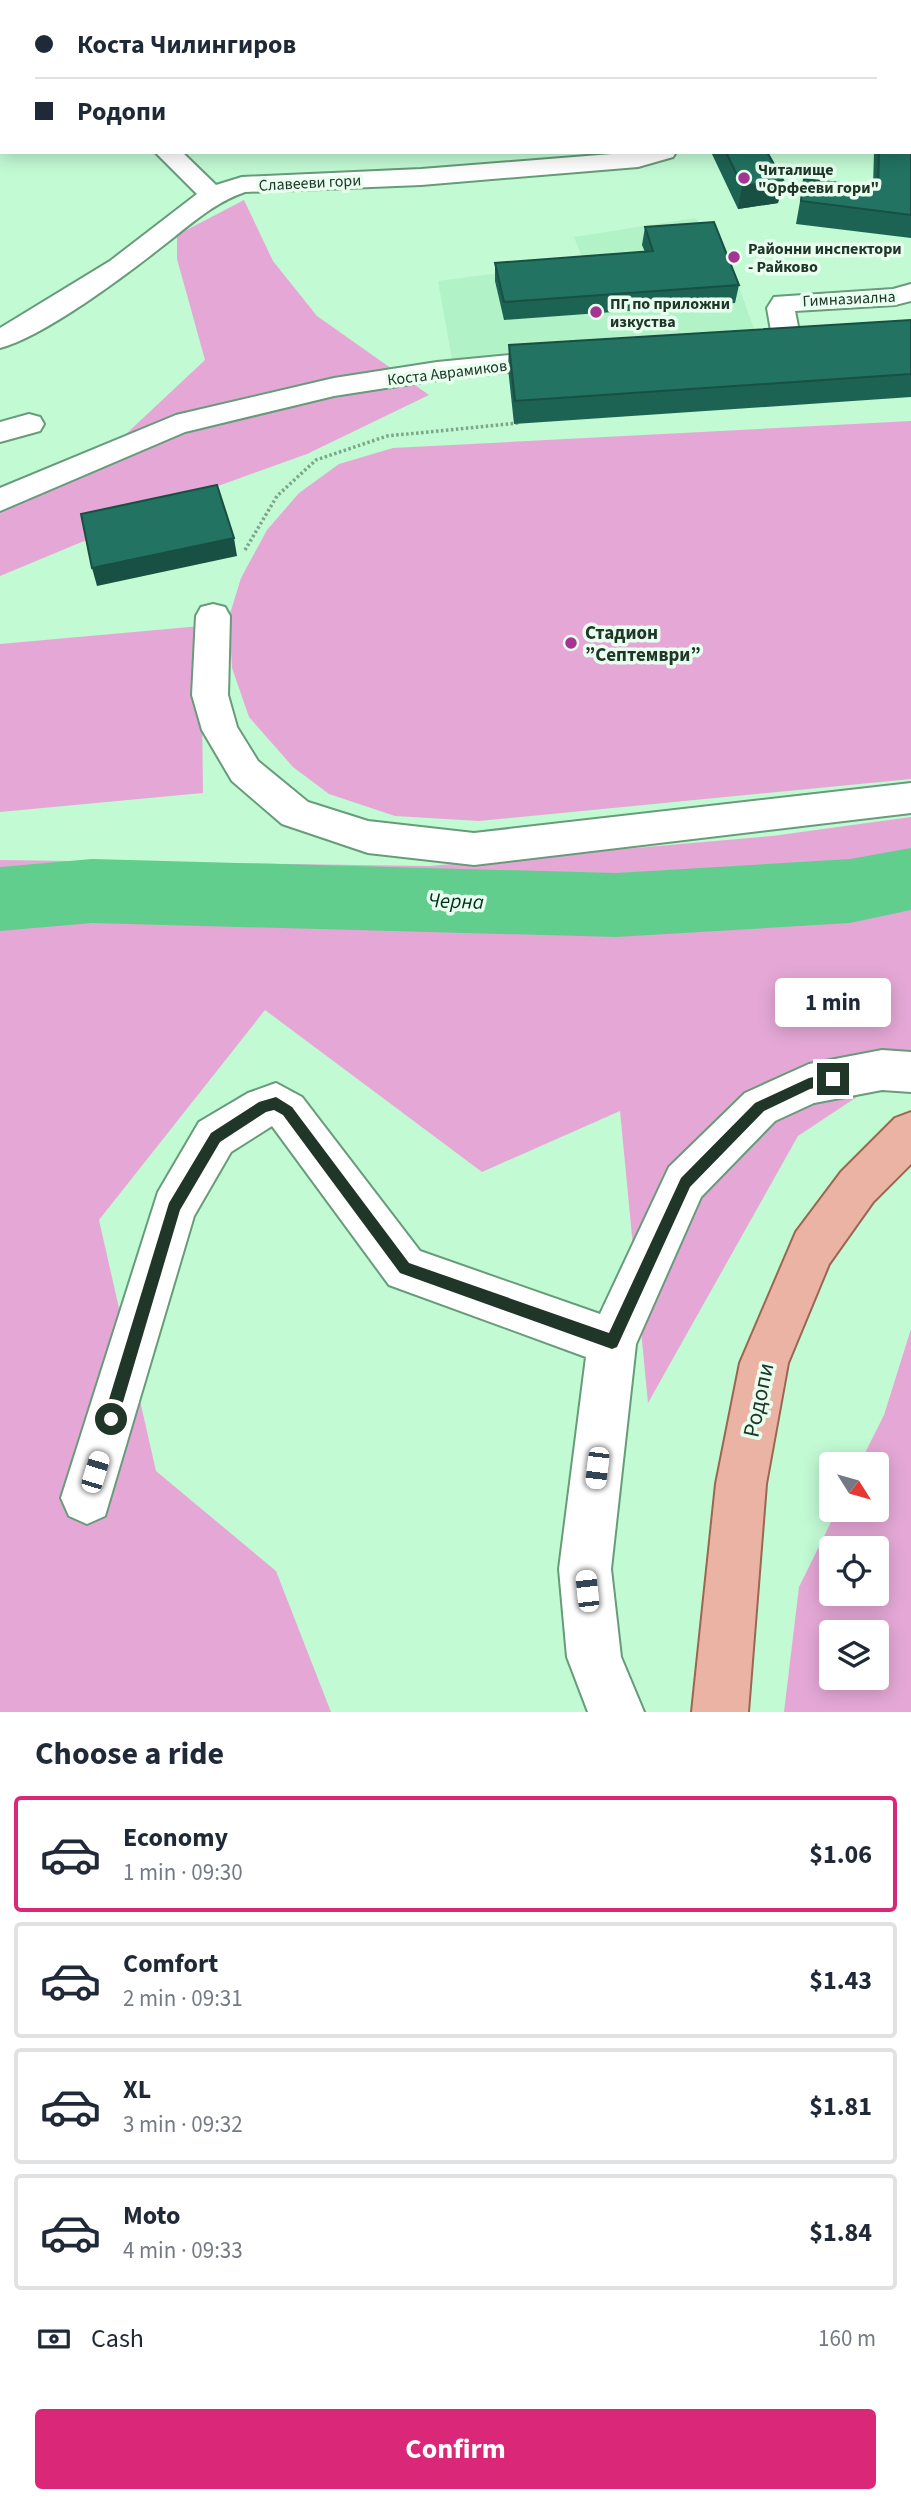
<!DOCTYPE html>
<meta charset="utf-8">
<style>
:root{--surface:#fff;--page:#f6f6f7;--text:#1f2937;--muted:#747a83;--line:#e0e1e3;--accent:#db2777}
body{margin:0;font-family:"Source Sans 3",sans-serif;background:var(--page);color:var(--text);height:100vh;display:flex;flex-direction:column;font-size:26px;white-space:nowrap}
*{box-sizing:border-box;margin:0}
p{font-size:23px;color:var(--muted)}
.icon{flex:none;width:38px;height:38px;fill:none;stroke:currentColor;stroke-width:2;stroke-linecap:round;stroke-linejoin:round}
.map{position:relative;height:1712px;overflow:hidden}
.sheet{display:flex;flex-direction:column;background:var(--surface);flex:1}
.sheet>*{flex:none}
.banner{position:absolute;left:0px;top:0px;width:912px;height:154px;box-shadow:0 4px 18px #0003;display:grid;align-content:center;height:154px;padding:0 35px;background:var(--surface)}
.needle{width:46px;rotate:127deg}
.fabs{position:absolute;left:819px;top:1452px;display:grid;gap:14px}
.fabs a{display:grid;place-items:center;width:70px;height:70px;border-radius:7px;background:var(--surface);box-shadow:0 4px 18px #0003;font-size:35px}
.end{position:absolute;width:32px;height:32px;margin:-16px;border:9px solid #203628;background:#fff;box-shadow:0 0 0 4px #fff}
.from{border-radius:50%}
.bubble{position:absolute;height:49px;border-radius:7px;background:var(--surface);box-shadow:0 4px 18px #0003;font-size:23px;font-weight:700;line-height:49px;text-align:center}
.car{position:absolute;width:21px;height:42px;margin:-21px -10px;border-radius:9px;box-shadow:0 0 5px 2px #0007;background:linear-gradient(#fff 24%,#345 0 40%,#fff 0 76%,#345 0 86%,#fff 0)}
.banner b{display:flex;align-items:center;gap:24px;height:66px;font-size:26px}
.banner b+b{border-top:2px solid var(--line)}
.banner i{width:18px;height:18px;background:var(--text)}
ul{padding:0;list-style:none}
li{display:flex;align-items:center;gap:21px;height:116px;margin:0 14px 10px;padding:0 21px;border:4px solid var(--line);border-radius:7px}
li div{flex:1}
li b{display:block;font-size:26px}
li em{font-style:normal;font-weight:700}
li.selected{border-color:var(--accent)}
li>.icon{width:63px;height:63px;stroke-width:1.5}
h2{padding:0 35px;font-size:32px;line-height:84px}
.pay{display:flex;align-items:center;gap:18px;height:77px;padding:0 35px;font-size:26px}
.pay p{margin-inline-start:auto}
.primary-button{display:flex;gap:14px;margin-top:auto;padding:14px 35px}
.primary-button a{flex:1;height:80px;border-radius:7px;background:var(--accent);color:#fff;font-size:28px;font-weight:700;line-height:80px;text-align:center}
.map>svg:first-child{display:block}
.built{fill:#b2f2c7}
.green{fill:#e5a8d6;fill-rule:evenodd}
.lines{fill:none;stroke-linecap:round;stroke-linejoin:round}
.river{fill:#62ce8e;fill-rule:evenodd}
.minor-casing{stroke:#679b79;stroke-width:4}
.major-casing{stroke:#9b6652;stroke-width:4}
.path{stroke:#7ca58a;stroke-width:3.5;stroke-dasharray:2.5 2.5;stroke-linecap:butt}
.minor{fill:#fff;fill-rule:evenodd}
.major{fill:#ebb3a4;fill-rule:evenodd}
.wall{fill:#1d6353}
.shaded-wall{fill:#185044}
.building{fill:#227361;stroke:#185044;stroke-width:2}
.route{fill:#203628}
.poi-dot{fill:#a53592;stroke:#e8feef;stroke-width:2.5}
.labels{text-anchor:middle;stroke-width:7;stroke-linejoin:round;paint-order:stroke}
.far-poi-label{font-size:16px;font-weight:bold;fill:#203628;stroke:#e8feef;text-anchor:start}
.far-street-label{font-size:16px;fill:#203628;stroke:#e8feef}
.poi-label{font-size:19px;font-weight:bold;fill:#203628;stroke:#e8feef;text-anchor:start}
.water-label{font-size:21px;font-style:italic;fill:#02321a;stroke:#e8feef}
.near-street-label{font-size:23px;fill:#203628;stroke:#e8feef}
</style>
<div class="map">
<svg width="911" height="1712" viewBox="0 0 911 1712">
<rect width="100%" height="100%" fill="#c2fad4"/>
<path class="built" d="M695,218L725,248L759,343L453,365L438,281L584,262L574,237Z"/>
<path class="green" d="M0,0H214L2,2V79Z
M244,200L273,261L317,316L429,395L307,454L207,490L0,576V497L110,449L205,360L177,259V235Z
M911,421V779L479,821L395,816L329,794L293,767L249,717L232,668L229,617L241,578L267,530L299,493L339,464L393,448Z
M201,626L203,793L0,812V644Z
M911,817V1061L798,1136L648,1403L620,1111L482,1172L265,1010L99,1220L156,1471L276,1571L331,1712H0V860L429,866L772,836Z
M911,1329V1712H784L799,1587L837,1510H877V1465H859L884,1415ZM831,1549H877V1594H831ZM831,1633H877V1678H831Z"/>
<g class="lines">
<path class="river" d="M911,848V910L850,923L616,937L92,923L0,931V867L92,859L616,873L850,859Z"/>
<defs>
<path id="minor" d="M858,0H882L884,2H859Z
M910,9L911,10V24L910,23Z
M155,152H182L216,185L242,177L421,169L637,152H676L673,157L638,167L421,185L245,192C213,203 190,225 164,245C126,275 45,336 0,348V328L110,261L197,194Z
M911,284V301L895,305L795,311L801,342L797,348L787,351L777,348L773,342L767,308L774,297L893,289Z
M561,350L571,353L575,359L571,365L437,380L334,396L185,432L0,511V488L176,415L334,378L437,362Z
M29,414L40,417L44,424L40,431L0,442V422Z
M213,604L225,607L230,616L228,695L237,727L258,761L308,802L368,821L474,833L911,783V813L474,865L368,853L282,824L232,781L202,730L192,695L196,616L201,607Z
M882,1050L911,1052V1092L882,1090L814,1103L775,1121L701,1197L636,1344L611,1569L621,1657L644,1712H588L567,1657L559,1569L586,1357L389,1285L272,1126L231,1152L194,1216L105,1516L87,1524L69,1516L61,1498L158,1192L199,1122L248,1093L276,1083L302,1097L420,1251L600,1314L669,1167L745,1093L809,1064Z"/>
<path id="major" d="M911,1112V1164L873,1202L829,1264L788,1363L766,1484L748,1712H692L716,1484L740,1363L796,1232L841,1172L895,1118Z"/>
</defs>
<use href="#minor" class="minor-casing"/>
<use href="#major" class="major-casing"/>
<path class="path" d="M245,550L277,496L316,460L387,436L519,423"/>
<use href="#minor" class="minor"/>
<use href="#major" class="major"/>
</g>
<path class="wall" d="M911,110V238L796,224L804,179L873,187L874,152L768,154L783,180L778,203L738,209L711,152H910Z
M645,227L739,285L735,303L504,320L495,281V263L645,252L642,245Z
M911,320V397L514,424L508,368L509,345Z"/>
<path class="shaded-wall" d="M783,180L778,203L738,209L742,186Z
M234,538L237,556L97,586L92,568Z"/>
<path class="building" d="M910,110H911V215L801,201L804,179L878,187L879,152H910Z
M726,152H767L783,180L742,186Z
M714,222L739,285L504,302L495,263L653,251L645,227Z
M911,320V374L515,401L509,345Z
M217,485L234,538L92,568L81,514Z"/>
<path class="route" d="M833,1073L837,1075V1083L810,1089L764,1111L690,1187L617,1347L612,1349L400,1273L283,1115L274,1110L266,1112L220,1142L180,1210L118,1419L116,1424L111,1426L105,1424L103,1419L169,1203L211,1133L259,1102L276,1097L292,1107L409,1263L609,1333L681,1178L755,1103L809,1078Z"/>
<g class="poi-dot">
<circle cx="744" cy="178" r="7"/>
<circle cx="734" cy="257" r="7"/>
<circle cx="596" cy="312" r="7"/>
<circle cx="571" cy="643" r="7"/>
</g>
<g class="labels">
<g class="far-poi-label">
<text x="758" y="175">Читалище<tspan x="758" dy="18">"Орфееви гори"</tspan></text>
<text x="748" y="254">Районни инспектори<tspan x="748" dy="18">- Райково</tspan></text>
<text x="610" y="309">ПГ по приложни<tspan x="610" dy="18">изкуства</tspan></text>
</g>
<g class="far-street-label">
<text transform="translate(310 182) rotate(-3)" y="6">Славееви гори</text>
<text transform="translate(849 298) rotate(-3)" y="6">Гимназиална</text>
<text transform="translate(447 372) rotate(-7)" y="6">Коста Аврамиков</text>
</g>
<g class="poi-label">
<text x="585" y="639">Стадион<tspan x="585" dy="22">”Септември”</tspan></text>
</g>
<g class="water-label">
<text transform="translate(456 901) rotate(2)" y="7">Черна</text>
</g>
<g class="near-street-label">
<text transform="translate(758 1400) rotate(-78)" y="8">Родопи</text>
</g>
</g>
</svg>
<div class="fabs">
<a><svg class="needle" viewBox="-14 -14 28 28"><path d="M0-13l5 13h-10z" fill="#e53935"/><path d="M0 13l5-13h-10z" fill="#747a83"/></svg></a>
<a><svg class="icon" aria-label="locate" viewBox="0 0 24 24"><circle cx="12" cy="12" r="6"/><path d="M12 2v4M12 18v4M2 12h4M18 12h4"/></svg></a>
<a><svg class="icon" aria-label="layers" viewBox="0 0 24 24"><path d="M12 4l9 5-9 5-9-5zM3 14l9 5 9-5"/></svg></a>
</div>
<i class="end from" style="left:111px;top:1419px"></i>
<i class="end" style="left:833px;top:1079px"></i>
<div class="bubble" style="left:775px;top:978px;width:116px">1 min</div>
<i class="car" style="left:597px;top:1468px;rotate:187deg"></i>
<i class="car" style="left:95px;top:1472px;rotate:17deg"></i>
<i class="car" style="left:587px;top:1591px;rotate:354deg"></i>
<div class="banner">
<b><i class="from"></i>Коста Чилингиров</b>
<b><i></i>Родопи</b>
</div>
</div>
<section class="sheet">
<h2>Choose a ride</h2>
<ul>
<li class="selected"><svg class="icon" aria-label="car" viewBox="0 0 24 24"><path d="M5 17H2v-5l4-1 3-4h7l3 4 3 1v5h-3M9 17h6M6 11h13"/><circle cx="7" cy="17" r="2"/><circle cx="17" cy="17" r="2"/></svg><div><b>Economy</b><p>1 min · 09:30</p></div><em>$1.06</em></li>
<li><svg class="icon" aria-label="car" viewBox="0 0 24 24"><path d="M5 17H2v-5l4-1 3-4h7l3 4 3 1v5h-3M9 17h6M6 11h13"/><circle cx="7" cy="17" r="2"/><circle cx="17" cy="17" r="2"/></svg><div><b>Comfort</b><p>2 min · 09:31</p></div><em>$1.43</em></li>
<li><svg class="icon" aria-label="car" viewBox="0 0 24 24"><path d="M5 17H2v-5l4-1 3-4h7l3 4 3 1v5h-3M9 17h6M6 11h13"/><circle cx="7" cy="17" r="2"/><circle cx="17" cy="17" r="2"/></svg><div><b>XL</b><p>3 min · 09:32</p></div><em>$1.81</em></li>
<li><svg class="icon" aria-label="car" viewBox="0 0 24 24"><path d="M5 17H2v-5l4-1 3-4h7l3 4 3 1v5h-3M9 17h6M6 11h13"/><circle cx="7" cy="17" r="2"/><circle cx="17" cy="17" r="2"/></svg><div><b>Moto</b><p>4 min · 09:33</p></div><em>$1.84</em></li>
</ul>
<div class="pay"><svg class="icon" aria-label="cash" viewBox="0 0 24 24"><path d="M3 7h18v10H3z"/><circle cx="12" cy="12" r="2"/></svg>Cash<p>160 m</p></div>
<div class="primary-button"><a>Confirm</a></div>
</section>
